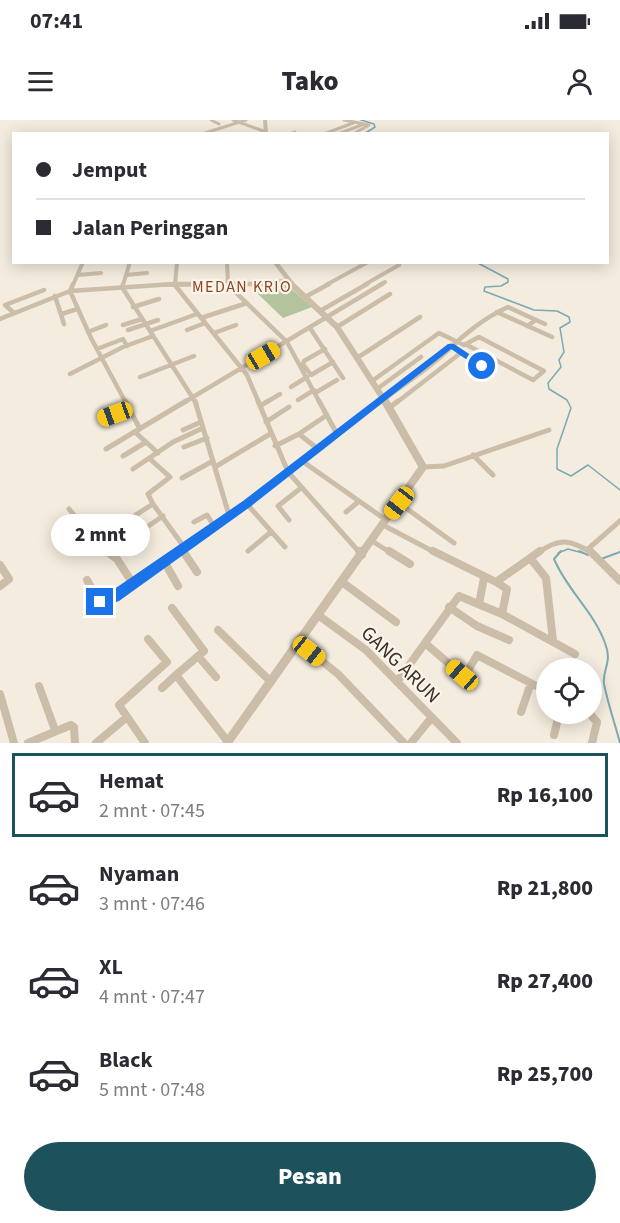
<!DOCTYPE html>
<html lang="id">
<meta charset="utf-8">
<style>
:root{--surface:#fff;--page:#f2f2f3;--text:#2b2b33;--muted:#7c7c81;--line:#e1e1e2;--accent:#1d525d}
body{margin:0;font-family:"Source Sans 3",sans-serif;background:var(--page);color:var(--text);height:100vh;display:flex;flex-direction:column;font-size:22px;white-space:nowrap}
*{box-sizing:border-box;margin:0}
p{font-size:20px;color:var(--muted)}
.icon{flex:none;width:33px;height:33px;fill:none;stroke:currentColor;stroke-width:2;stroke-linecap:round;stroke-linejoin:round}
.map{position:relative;height:623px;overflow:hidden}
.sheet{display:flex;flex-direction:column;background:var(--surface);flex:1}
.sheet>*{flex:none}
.top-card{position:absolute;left:12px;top:12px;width:597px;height:132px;border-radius:0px;box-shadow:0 3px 15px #0003;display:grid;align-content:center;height:132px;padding:0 24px;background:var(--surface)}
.fabs{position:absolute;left:536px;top:538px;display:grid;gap:12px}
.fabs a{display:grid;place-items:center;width:66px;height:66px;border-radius:50%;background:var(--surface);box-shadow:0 3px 15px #0003;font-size:30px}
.end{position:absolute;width:27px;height:27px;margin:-14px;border:8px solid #1a73e8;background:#fff;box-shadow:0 0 0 3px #fff}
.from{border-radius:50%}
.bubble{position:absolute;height:42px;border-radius:21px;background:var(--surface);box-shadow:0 3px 15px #0003;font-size:20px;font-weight:800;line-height:42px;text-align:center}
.car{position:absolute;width:18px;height:36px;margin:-18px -9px;border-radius:8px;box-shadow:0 0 4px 2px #0007;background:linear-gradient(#f5c518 24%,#345 0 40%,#f5c518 0 76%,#345 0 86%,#f5c518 0)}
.top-card b{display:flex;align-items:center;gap:21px;height:57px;font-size:22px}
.top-card b+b{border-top:2px solid var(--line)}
.top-card i{width:15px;height:15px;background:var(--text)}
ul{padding:10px 0 0;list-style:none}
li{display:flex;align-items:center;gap:18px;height:84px;margin:0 12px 9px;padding:0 12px;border:3px solid transparent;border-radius:0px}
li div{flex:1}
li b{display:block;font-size:22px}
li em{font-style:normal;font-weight:800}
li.active{border-color:var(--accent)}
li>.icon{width:54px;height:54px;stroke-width:1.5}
.primary-button{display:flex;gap:12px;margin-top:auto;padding:12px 24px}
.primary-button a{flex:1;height:69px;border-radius:36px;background:var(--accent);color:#fff;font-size:24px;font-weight:800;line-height:69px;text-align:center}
.status{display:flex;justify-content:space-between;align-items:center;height:42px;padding:0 30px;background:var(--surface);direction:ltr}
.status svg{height:16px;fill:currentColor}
header{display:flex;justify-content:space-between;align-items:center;height:78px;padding:0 24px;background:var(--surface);font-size:27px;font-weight:800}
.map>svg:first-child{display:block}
.green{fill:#b2c39d}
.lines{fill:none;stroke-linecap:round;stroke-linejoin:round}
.stream-far1{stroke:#7baab2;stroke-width:1.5}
.stream{stroke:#7baab2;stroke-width:2}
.minor-far4{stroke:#ccbda9;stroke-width:3}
.minor-far3{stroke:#ccbda9;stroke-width:4}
.minor-far2{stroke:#ccbda9;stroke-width:4.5}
.minor-far1{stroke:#ccbda9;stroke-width:5}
.minor{stroke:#ccbda9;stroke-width:8}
.tertiary-far4{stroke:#ccbda9;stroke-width:4}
.tertiary-far3{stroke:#ccbda9;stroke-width:4.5}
.tertiary-far2{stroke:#ccbda9;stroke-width:6}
.tertiary-far1{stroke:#ccbda9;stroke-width:8}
.tertiary{stroke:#ccbda9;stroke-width:9}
.route{fill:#1a73e8}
.labels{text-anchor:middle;stroke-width:4.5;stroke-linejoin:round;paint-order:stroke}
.far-quarter-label{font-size:16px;letter-spacing:1.5px;fill:#8c441f;stroke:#fbf5eb}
.near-street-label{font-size:20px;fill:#393029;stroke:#fbf5eb}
</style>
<div class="status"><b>07:41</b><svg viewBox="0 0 49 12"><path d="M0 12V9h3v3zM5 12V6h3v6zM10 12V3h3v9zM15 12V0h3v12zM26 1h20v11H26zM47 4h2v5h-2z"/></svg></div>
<header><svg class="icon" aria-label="menu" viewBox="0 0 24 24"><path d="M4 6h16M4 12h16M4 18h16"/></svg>Tako<svg class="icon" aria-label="person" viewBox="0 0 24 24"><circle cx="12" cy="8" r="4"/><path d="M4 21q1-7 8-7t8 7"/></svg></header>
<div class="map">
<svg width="620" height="623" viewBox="0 0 620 623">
<rect width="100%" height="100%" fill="#f4ecde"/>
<path class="green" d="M284,163L312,187L283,198L256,172Z"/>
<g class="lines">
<path class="stream-far1" d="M361,0L374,4L375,7L364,14
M415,142H425
M476,142L508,159V162L501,166L485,167L484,171L534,190L557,191L569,197L570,202L560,208L564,232L559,240L561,247L548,263L549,269L567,280L571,288L557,329V349L571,356L588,345L620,370
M558,433L568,429L583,433"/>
<path class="stream" d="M561,431L554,439C567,470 594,492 605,523C613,543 602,549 604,564C608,584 615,604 620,623
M579,431L588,435
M601,439L620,432"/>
<path class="minor-far4" d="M211,0L219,4
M233,0L266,12
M344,0L369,5L353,14
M202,14L246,0
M290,14L295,12
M324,14L353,3
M338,14L364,4"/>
<path class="minor-far3" d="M227,142L228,165
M78,155L101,153
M126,155L147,153
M73,165L83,142
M123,165L130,142
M156,165L266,164L287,160
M175,165L177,142
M326,165L368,142
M364,165L399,145
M380,165L385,162"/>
<path class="minor-far2" d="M73,164L70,171L91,218L126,283
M123,164L122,167L196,283
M174,164L247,255L259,283
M227,164L287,222L320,283
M55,176L64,204
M305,177L329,164
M133,187L159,179
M320,191L367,164
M497,192L552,217
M14,193L5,185L44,170
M62,194L77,189
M201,198L247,183
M0,199L70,171L174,164H267
M536,200L545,204
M123,205L142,199
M337,207L390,174
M310,208L343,258
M128,210L158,200
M187,210L205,203
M150,211L197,194
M88,212L106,205
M214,213L236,205
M451,225L482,245L474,252
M97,229L123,219L127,226
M325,229L304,241L303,244L311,255L333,242
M357,238L420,197
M70,254L123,227L153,216
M140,257L194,236
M372,261L439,213L464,225L479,217L544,251L533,260L467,225
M291,267L307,257
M377,269L421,237
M315,273L337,260
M298,280L314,270
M183,283L382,164
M265,283L280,274
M379,283C401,266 427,250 447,231C466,213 484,198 508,187L536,200L527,206
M396,283L462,232"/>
<path class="minor-far1" d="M125,281L140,309
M195,281L229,395
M258,281L288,352L360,433
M319,281L337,314
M260,286L268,281
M389,288L398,281
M102,299L129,289
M266,302L289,287
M183,310L201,302
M135,312L158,333
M299,314L318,329
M275,326L299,314L327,295
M184,327L207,318
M106,329L186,281
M473,335L493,355
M123,336L146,322
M150,339L170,357L148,374L153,384
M302,341L386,400
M215,347L270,314
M423,347L444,346L549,310
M133,349L173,322L203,308
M182,358L213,341
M399,383L454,423
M247,384L285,427
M69,389L99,426L108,433
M346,392L358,382
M134,396L153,384L184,427
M289,400L278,386L301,368
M194,402L207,395L214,406
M383,405L436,433
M138,413L163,396
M372,421L391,433
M181,429L184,433
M588,429L620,401
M248,431L271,412
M177,433L247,384L381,281
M538,433C561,416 570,421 593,433"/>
<path class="minor" d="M106,431L117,439L133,464
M183,431L197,452
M359,431L362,435
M389,431L410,444
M433,431L496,462L540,431
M590,431L620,461
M531,439L546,458L553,521
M164,441L178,466
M0,445L9,459L0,466
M87,460L100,482L114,477L180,431
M342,462L396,502
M479,484L484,458
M449,487L477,506L509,520
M172,488L204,531L176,555L228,622
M502,494L575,534
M318,495L366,530L457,623
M218,510L271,562
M298,522L338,554L404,623
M425,523L459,476L502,494L507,469L496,462
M198,536L216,557
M397,562L425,523L462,555L466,554L477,535L546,571
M39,566L55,610
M162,568L176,555
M0,574L14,623
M521,592L531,563
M590,594L597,602L592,623
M554,615L559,594
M28,623L71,605L74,607L75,623
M96,623L127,597
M145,623L119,585L167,542L148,519
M411,623L432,597"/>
<path class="tertiary-far4" d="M265,0L266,14"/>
<path class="tertiary-far3" d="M275,142L293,165"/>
<path class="tertiary-far2" d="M291,164L337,207L386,283"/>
<path class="tertiary-far1" d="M362,433L423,347L385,281"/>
<path class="tertiary" d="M227,623L363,431"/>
</g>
<path class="route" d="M448,224H454L487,246L479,248L451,229L250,387L119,481L100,488L95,486L93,482L95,478L110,472L243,381Z"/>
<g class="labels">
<g class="far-quarter-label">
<text x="242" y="172">MEDAN KRIO</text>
</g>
<g class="near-street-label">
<text transform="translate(401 544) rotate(44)" y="7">GANG ARUN</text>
</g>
</g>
</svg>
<div class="fabs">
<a><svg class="icon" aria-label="locate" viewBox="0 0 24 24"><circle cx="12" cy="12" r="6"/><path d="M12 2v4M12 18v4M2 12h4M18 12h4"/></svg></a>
</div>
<i class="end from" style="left:482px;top:246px"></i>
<i class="end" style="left:100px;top:482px"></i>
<div class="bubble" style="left:51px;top:394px;width:99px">2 mnt</div>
<i class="car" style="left:263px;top:236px;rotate:60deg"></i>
<i class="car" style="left:115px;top:294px;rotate:250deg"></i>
<i class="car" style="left:399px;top:383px;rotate:218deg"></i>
<i class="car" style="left:309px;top:531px;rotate:129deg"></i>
<i class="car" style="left:462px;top:555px;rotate:311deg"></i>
<div class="top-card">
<b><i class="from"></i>Jemput</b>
<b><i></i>Jalan Peringgan</b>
</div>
</div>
<section class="sheet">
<ul>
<li class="active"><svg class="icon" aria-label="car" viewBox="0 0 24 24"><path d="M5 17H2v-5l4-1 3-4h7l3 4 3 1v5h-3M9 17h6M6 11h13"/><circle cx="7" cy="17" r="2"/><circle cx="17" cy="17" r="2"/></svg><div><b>Hemat</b><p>2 mnt · 07:45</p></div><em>Rp 16,100</em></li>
<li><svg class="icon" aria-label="car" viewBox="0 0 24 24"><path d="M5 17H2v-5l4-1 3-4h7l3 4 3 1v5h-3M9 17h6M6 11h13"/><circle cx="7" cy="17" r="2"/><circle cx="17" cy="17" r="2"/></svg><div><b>Nyaman</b><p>3 mnt · 07:46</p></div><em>Rp 21,800</em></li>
<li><svg class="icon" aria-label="car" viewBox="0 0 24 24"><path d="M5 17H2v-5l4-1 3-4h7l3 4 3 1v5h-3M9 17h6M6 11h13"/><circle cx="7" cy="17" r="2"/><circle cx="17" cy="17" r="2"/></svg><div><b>XL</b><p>4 mnt · 07:47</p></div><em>Rp 27,400</em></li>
<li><svg class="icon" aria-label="car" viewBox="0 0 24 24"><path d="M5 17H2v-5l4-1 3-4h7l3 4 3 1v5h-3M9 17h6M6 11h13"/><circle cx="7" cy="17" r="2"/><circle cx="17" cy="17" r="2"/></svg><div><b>Black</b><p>5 mnt · 07:48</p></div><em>Rp 25,700</em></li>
</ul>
<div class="primary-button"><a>Pesan</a></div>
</section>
